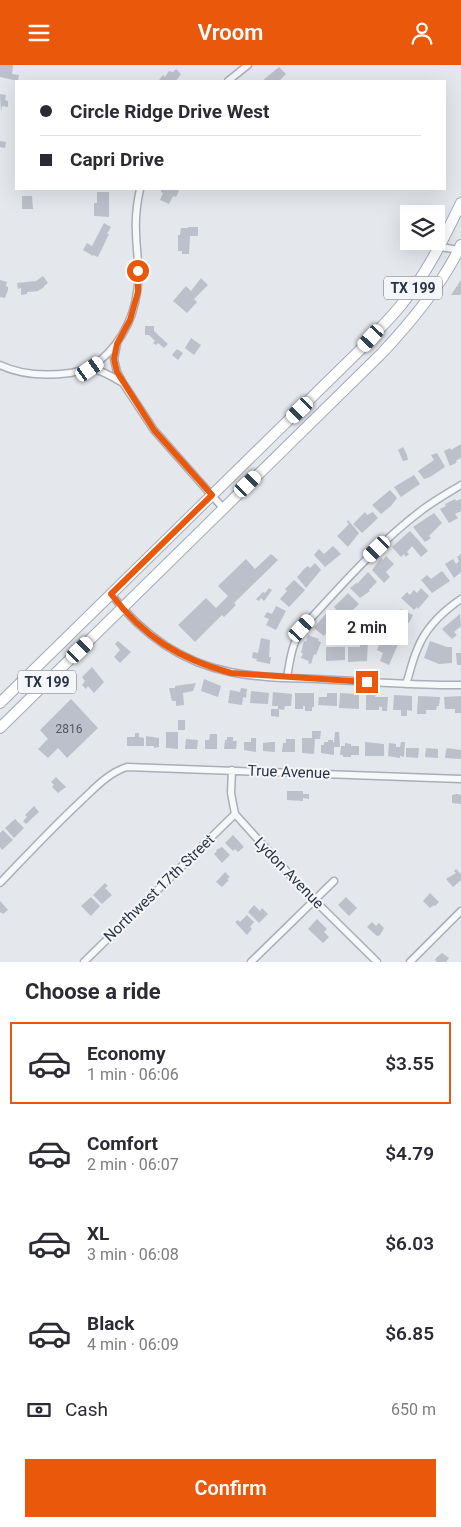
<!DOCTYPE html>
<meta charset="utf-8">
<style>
:root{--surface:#fff;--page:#f2f2f3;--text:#2b2b33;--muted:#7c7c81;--line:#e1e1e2;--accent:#ea580c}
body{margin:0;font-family:Roboto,sans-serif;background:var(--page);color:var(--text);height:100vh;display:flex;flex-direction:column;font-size:19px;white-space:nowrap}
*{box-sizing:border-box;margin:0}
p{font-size:16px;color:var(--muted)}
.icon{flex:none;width:28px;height:28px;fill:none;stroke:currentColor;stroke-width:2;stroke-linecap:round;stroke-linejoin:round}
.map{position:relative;height:897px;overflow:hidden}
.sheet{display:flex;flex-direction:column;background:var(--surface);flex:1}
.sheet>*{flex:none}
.hud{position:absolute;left:15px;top:15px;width:431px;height:110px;border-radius:0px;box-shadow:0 5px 20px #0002;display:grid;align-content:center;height:110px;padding:0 25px;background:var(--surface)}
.controls{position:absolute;left:400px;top:140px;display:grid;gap:10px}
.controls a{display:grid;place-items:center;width:45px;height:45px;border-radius:0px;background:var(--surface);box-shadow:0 5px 20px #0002;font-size:25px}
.end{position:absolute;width:22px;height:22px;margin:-11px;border:6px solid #ea580c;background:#fff;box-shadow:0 0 0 2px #fff}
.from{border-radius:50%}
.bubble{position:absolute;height:35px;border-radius:0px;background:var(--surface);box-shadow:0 5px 20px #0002;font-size:16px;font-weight:600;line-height:35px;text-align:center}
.car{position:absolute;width:15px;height:30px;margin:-15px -8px;border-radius:6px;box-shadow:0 0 4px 1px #0007;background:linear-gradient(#fff 24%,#345 0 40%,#fff 0 76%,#345 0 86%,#fff 0)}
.hud b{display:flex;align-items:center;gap:18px;height:48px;font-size:19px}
.hud b+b{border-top:1px solid var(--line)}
.hud i{width:12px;height:12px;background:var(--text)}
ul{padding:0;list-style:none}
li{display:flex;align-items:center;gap:15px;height:82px;margin:0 10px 8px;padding:0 15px;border:2px solid transparent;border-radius:0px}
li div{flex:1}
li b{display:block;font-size:19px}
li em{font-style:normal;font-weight:600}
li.selected{border-color:var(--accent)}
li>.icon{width:45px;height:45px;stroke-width:1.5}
h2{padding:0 25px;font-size:22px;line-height:60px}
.pay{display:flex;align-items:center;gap:12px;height:55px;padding:0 25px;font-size:19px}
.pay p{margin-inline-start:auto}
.cta{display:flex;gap:10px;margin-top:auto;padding:10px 25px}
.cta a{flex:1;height:58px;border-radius:0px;background:var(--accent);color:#fff;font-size:20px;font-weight:600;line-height:58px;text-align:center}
header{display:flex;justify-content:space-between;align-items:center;height:65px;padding:0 25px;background:var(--accent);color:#fff;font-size:22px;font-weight:600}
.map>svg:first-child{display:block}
.building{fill:#bbc0ca}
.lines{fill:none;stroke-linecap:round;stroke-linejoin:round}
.minor-casing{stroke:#a9aeb7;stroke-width:9}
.primary-casing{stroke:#a3abb8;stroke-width:12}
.minor{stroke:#f7f8fa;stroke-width:6}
.primary{stroke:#fff;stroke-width:10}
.route{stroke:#ea580c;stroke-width:6}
.labels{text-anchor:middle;stroke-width:4;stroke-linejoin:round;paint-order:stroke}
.number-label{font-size:12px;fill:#4f5766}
.shield{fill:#f4f6f9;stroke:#676e7b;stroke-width:1}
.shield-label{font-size:14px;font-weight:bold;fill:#2b3445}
.street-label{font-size:15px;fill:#2b3445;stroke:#f4f6f9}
</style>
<header><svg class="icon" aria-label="menu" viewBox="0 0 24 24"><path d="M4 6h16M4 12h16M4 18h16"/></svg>Vroom<svg class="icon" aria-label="person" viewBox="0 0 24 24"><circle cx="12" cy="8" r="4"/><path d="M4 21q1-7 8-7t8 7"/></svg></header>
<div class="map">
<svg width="461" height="897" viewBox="0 0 461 897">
<rect width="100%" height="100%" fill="#e4e7ec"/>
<path class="building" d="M0,0H13L12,9L19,10L18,16L0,12Z
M279,2L286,9L279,16H262Z
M176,4L181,9L176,16H161L159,15L163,10L165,12L169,6L173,7Z
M0,29L6,30L5,35L8,36V42L2,41L1,47Z
M0,76L6,77L5,83L0,82Z
M161,124H176L179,126L176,132L173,131L169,139L160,135L163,128L161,127Z
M97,127H109V152L94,151V138H97Z
M22,131H32L33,144H22Z
M104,158L111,162L107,169H109L98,192L93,190V191L83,185L87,178L92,181Z
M188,162H198V171H190L189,189H182V186H178V170H180L181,163H188Z
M43,211L48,218L44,221V222L38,226L27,227V229L21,230V223L18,224L17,218L36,216Z
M201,213L208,220L194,234L197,237L187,248L173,236L186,221L191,226Z
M0,215L7,217L6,221L8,222V225L5,233L0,232Z
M461,215V228L460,230H451Z
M145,261H154V266L168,279L164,283L158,278L156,280L153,278L155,276L149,270H145Z
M191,273L201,280L194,290L185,283Z
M177,284L183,288L178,295L172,290Z
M461,379V393L457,395L456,398L450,401L444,386L450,383L451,385Z
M403,382L407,390L408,395L403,396L398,385Z
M437,388L445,402L430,412L424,414L418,406L434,395L431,390Z
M414,410L420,419L401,432L394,422Z
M390,425L397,433L391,441L381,449L372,440Z
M455,434L456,436L461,434V446L455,449L458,453L449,458L440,444L446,441L445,439Z
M365,447L367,450L373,447L378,453L362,468L353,459Z
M434,448L442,458L429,471L431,473L425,477L413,462Z
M348,455L359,468L348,482L337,471L349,459L347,457Z
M410,466L428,486L421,492L412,481L407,487L409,489L406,492L404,489L401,492L392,482Z
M333,481L341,489L325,502L314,490L319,484L324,489Z
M271,489L278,495L234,538L236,540L224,552L222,550L195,577L178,560L206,533L216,543L228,531L218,521L246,494L255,504Z
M461,489V507L454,513L445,499L453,494L456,499L459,496L457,492Z
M386,491L394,499L386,507L390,512L384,518L372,505L381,493L383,495Z
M315,498L321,505L306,523L297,512L305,503L308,501L310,503Z
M442,506L450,516L432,528L421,515L427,510L431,514Z
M368,507L377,517L369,525L370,526L360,533L350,523L356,518L357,519Z
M294,515L305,525L289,542L280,534L287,526L285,524Z
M269,523L272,525L264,536L261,533L259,536L256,534L263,527L265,528Z
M421,523L429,531L418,544L417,542L414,545L401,533L407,527L410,530L414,525L417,528Z
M348,528L359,539L344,553L334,542Z
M276,541L286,546L276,565L266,560L269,554L264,552L267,547L272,549Z
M401,544L413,550L409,558L407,557L402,571L390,564L396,552L394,551L397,545L400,547Z
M328,546L337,554L335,557L338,559L330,569L327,567L324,571L314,563Z
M460,549L461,561L454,567L457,570L452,574L442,564Z
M308,570L319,574L318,576L321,577L316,590L314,589L311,599L308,598L309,596L301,593L303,588H301L304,576L306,577Z
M383,570L399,577L389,600L380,596L383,588L377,585Z
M261,573L270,575L269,592H271L270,599L256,596L257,594L252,593L253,587L258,588Z
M360,575H368L367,596L348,597V582H360Z
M118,576L131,587L120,598L114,592L120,585L115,579Z
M430,576L447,582H452V598L439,599L424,593Z
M326,582H345V595L326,596Z
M456,588H461V600H457Z
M92,602L104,617L94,628L88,621L86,624L82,620L85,616L82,612Z
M204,614L221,621L218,632L201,626Z
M196,618L193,626L183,628L184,640L176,641V636H172L169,623H175V621Z
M241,623L247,624L246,633L243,632L242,640L228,638L230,625L240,627Z
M251,626L269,628L268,639L250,638Z
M273,627L292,629L291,641H285L284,645L279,644V652L271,651V644H278V641H272Z
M295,628H314V642H312V646H305V641H303V644H295Z
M327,628H337V641L318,640L319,632H327Z
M340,628L359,629V644L339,643Z
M366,629H376L375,632H388L387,646H382V642H379V645H366Z
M394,630L412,631V646L407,645V651H401V645H393Z
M418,631L440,632L439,641H437L436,645H426V649H417Z
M461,631V648H455V644H445L444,632Z
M71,634L98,663L67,693L58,683L48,693L38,684L48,674L40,665Z
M178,655H185V665H178Z
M312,666H321L320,674H315L314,689L302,688V673H312Z
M166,667H178V684L166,683Z
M335,667H339L340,682H334V690L321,688V680H324V677H328V675H333V677H334Z
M135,668H139V672L144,673V681H127V672H135Z
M210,669H217V684H205V675H209Z
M146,671L159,673V682L154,683V681H146Z
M227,672H233V676H237L236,684H224L225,675H227Z
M251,673H256V687L244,685V677H251Z
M186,674L198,675L197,684H185Z
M286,674H295V687H282L283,678H286Z
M271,677H275V687L263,686V678Z
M365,677L384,679V691H365Z
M401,677H405L404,692L400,691V693L388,691L389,678L396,679V682H400Z
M345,678L351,679V681H359V690H351V692H343V690H340L341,681H345Z
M406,683H419L418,693L406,692Z
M426,683L438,684V693L425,692Z
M447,683L461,685V694L445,693L446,685Z
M56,712L66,722L58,728L52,722L54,720L51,717Z
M287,726H303V729H309V734L303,733V736L287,735Z
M457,729L461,730V739L452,738V730Z
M34,741L39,747L26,759L23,756L27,752L25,750Z
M15,754L24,763L14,773L5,763Z
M3,765L13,775L2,785L0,782V768Z
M233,770L244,782L238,787L235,784L233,786L225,778Z
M222,782L230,790L222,798L214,789L217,786L216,785Z
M456,804L461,809V815L453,822L446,814L456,808L454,806Z
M225,807L230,812L227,814L229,815L222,822L216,817Z
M105,818L108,821L105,823L112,830L102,839L93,830Z
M430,828L439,837L435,841L434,840L430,843L423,836Z
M91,832L100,841L91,851L81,841Z
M346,832L357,843L349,851L338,840Z
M0,836L8,845L3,849L1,847L0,848Z
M254,840L260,846L262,843L268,849L259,858L248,847Z
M247,850L254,857L250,862L252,864L247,870L235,857L238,855L240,857Z
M317,854L327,864L324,867L329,872L323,878L308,864Z
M372,857L376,861L379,858L384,863L380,870L377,871L367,862Z
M442,888L449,893L446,897H437L435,895L437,892Z"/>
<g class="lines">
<defs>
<path id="minor" d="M228,16L248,0
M440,182L460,185
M117,279L114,294L117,307L123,318L154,365L223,443
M0,300C21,310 47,311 70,308C77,307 86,303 93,304C103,306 113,312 121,317
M90,303C116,286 133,258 137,227C141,207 136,186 136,166C135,151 137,138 140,124
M111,529C141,568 181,597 230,607C258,613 289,613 317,614C358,616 399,619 440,620H461
M287,613C290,594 292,579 302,563C340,522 377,479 422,445C434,436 448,428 461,420
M406,619C410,608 412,596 417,585C425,563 442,547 461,534
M232,705L231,728L235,749L300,821L377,897
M0,818C27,790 53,762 81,736C95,723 108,708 127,702L461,714
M84,897L235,749
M251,897L334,816
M410,897L461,846"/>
<path id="primary" d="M0,638L360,285C374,269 389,255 402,239C427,208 444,173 461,138
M0,663L382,288C412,256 442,220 461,180"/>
</defs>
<use href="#minor" class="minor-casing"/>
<use href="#primary" class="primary-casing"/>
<use href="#minor" class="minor"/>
<use href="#primary" class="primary"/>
</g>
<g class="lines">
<path class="route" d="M138,206V227L130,255L117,279L114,294L117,307L154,365L212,430L111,529C144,572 179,594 231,608L367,617"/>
</g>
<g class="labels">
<g class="number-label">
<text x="69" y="668">2816</text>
</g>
<g class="shield">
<rect x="384" y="211.5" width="58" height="23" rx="4"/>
<rect x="18" y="605.5" width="58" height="23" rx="4"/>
</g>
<g class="shield-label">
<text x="413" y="228">TX 199</text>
<text x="47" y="622">TX 199</text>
</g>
<g class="street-label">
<text transform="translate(289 707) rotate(2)" y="5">True Avenue</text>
<text transform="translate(289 808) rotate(46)" y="5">Lydon Avenue</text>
<text transform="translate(159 823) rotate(-44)" y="5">Northwest 17th Street</text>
</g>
</g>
</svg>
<div class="controls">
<a><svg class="icon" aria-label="layers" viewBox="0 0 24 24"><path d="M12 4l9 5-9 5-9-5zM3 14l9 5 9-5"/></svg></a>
</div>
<i class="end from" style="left:138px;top:206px"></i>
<i class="end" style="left:367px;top:617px"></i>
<div class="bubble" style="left:326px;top:545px;width:82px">2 min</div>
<i class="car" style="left:371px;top:273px;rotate:222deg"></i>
<i class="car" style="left:90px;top:304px;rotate:55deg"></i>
<i class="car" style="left:300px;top:345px;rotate:226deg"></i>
<i class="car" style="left:248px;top:419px;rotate:46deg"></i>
<i class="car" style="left:377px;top:484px;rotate:226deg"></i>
<i class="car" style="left:302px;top:563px;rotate:42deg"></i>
<i class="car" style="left:80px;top:585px;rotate:46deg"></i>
<div class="hud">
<b><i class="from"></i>Circle Ridge Drive West</b>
<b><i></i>Capri Drive</b>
</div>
</div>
<section class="sheet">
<h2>Choose a ride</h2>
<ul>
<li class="selected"><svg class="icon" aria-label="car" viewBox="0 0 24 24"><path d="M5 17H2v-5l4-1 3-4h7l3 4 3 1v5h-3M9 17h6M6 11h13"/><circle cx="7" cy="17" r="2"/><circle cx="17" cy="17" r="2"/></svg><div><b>Economy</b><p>1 min · 06:06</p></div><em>$3.55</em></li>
<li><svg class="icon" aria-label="car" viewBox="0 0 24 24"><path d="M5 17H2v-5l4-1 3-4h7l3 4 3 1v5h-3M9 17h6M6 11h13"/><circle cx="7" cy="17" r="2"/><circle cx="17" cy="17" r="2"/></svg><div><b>Comfort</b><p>2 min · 06:07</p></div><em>$4.79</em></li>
<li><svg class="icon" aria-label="car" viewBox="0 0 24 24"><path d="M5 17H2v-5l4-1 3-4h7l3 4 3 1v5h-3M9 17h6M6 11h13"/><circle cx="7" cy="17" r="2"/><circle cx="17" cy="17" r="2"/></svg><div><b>XL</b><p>3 min · 06:08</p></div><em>$6.03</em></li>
<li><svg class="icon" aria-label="car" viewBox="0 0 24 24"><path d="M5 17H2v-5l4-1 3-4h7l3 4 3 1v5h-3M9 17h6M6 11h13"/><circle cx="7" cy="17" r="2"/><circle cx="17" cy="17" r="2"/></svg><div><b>Black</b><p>4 min · 06:09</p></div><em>$6.85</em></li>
</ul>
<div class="pay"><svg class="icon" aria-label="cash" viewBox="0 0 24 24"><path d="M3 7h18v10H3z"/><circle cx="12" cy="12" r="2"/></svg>Cash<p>650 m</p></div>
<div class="cta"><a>Confirm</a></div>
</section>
